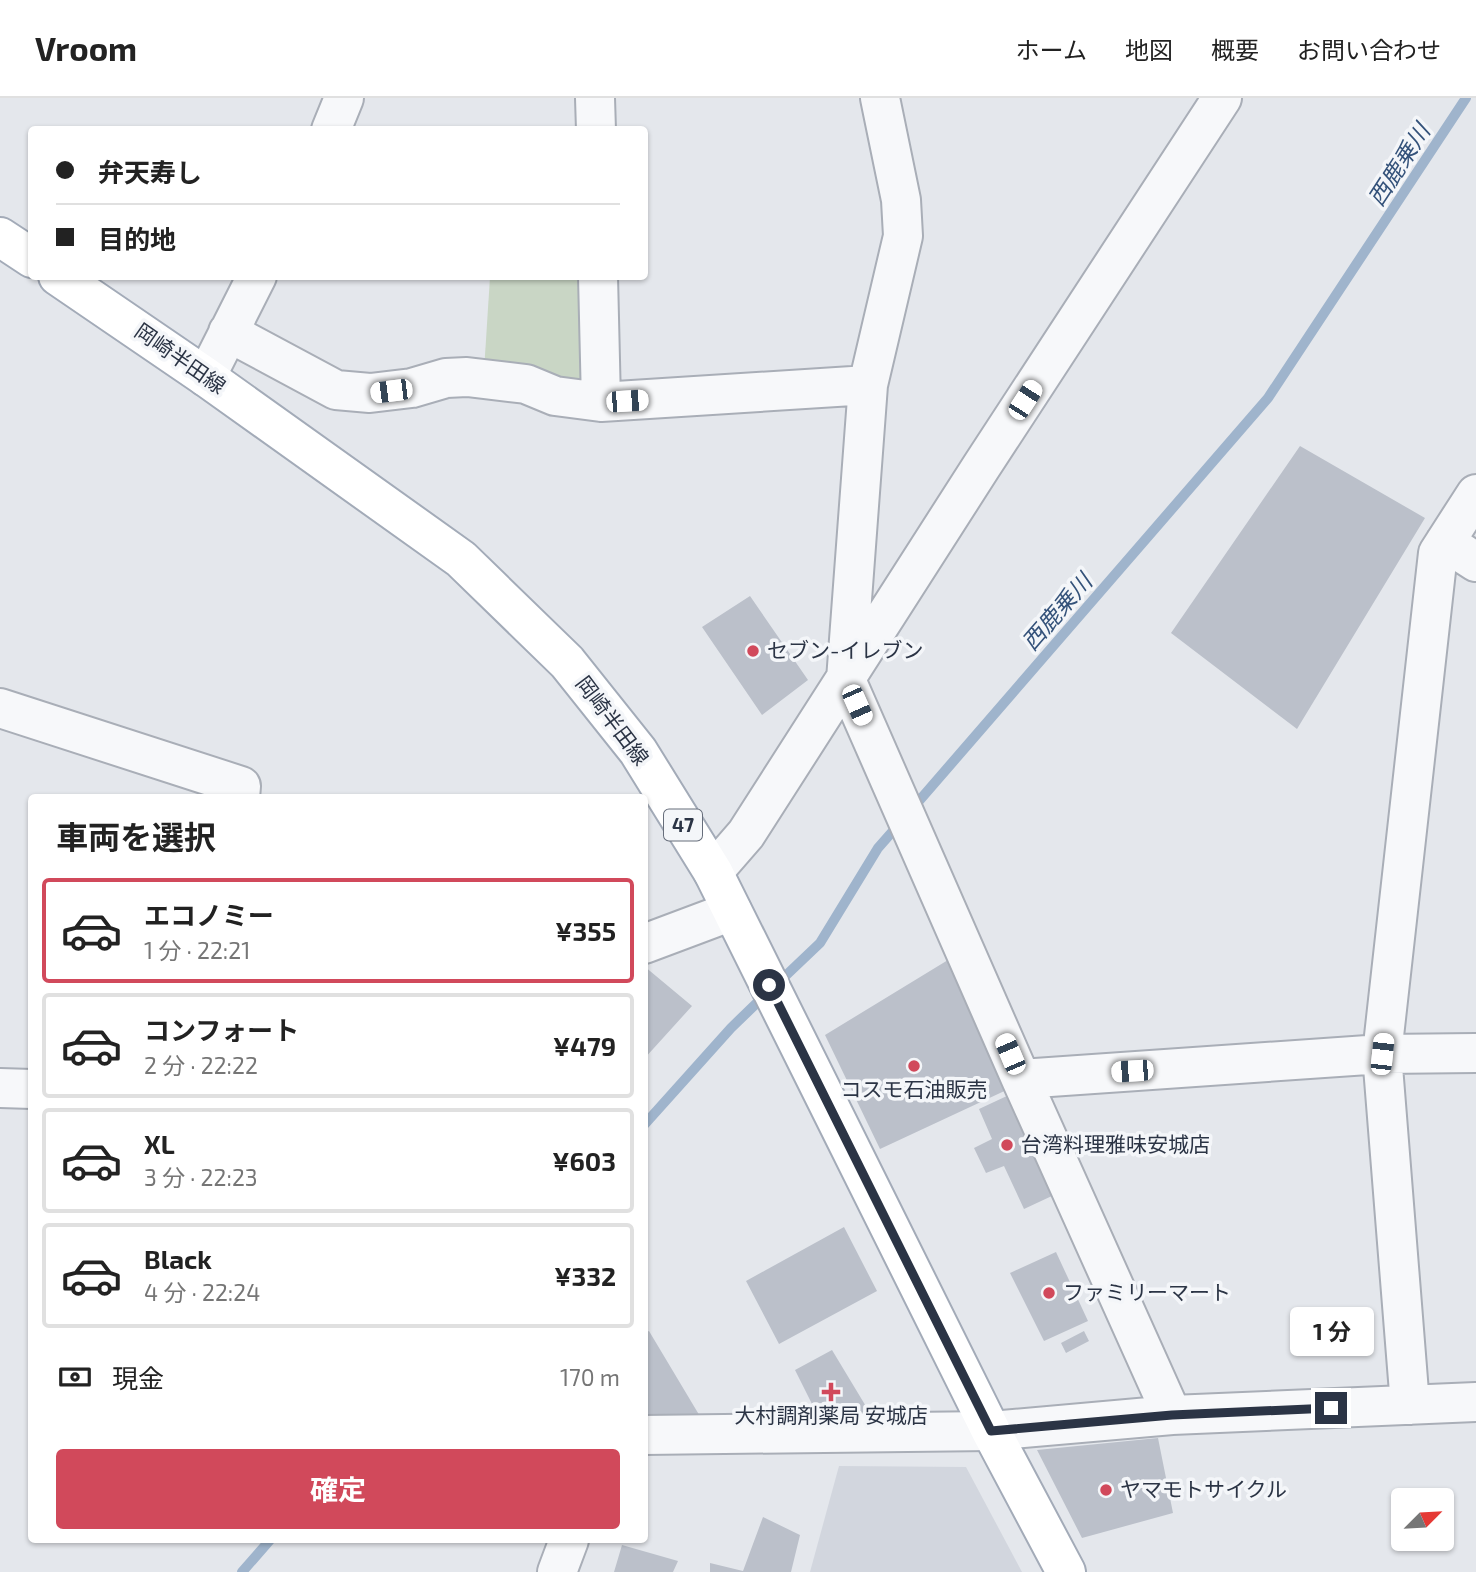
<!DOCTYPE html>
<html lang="ja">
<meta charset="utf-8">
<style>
:root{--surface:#fff;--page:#f6f6f6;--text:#222;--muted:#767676;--line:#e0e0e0;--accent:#d1495b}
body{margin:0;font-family:"Exo 2","Noto Sans JP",sans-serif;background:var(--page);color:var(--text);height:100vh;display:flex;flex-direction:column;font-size:26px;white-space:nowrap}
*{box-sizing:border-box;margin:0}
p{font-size:23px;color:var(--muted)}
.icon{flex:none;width:38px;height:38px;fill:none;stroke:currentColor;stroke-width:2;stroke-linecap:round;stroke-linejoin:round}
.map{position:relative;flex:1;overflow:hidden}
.panel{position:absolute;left:28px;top:696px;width:620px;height:749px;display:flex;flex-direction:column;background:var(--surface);border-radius:7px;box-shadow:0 2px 5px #0004}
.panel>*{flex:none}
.banner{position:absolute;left:28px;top:28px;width:620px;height:154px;border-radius:7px;box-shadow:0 2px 5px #0004;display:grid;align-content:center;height:154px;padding:0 28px;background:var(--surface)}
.needle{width:46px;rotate:66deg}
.controls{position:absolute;left:1391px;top:1390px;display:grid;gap:14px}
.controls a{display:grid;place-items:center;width:63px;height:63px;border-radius:7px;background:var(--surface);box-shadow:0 2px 5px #0004;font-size:35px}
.end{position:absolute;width:32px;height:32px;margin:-16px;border:9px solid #2b3445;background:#fff;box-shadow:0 0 0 4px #fff}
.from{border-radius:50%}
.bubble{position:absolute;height:49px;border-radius:7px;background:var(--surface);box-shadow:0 2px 5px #0004;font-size:23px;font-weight:700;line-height:49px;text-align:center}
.car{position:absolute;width:21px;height:42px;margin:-21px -10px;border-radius:9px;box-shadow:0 0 5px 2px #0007;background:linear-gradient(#fff 24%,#345 0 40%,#fff 0 76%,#345 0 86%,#fff 0)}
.banner b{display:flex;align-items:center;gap:24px;height:66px;font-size:26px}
.banner b+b{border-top:2px solid var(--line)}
.banner i{width:18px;height:18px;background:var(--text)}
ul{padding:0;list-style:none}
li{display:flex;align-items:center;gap:21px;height:105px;margin:0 14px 10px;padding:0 14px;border:4px solid var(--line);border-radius:7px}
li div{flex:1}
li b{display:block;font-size:26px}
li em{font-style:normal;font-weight:700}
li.current{border-color:var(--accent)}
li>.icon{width:63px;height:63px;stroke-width:1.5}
h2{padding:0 28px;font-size:32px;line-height:84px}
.pay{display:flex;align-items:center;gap:18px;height:77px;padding:0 28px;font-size:26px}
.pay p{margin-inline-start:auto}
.action{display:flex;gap:14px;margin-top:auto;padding:14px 28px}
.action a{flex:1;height:80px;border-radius:7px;background:var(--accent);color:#fff;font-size:28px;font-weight:700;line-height:80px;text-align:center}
header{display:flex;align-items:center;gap:42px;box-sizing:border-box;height:98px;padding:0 35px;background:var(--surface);border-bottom:2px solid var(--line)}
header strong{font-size:33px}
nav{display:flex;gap:38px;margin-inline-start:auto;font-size:24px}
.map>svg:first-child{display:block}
.built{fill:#d2d6de}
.green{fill:#c9d6c5}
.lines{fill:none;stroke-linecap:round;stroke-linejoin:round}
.stream{stroke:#9fb4cc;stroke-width:10}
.building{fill:#bbc0ca}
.minor-casing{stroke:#a9aeb7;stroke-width:42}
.major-casing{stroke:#a3abb8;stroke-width:42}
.minor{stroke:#f7f8fa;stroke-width:38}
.major{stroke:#fff;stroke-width:38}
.route{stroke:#2b3445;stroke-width:9}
.poi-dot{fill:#d1495b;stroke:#f4f6f9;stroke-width:2.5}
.labels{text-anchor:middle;stroke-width:7;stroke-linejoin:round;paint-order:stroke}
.shield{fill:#f4f6f9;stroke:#676e7b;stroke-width:2}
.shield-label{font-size:19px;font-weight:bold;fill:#2b3445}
.street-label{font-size:21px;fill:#2b3445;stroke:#f4f6f9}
.poi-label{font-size:21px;fill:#2b3445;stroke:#f4f6f9;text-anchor:start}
.water-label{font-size:23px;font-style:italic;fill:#34527a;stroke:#f4f6f9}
</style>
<header>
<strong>Vroom</strong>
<nav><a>ホーム</a><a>地図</a><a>概要</a><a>お問い合わせ</a></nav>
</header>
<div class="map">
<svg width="1476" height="1474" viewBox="0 0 1476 1474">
<rect width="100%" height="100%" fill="#e4e7ec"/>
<path class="built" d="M839,1368L966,1369L1022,1474H810Z"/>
<path class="green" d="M490,179H583L587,285L484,273Z"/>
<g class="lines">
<path class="stream" d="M912,711L1268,300L1466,0
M779,884L820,845L878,750L900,725
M644,1027L731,930L765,897
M242,1474L270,1442"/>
</g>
<path class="building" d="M1300,348L1425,420L1297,631L1171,535Z
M750,498L808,582L762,617L702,529Z
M948,862L1013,989L880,1051L825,937Z
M644,868L692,908L644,961Z
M1009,997L1054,1097L1024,1111L1004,1068L986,1075L974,1050L992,1041L979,1011Z
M844,1129L877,1193L779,1246L746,1183Z
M1056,1154L1088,1223L1044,1243L1010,1175Z
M649,1233L701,1320L654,1328L644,1307V1235Z
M1084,1233L1089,1243L1066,1255L1061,1245Z
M832,1252L870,1315L819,1320L795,1272Z
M1158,1340L1173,1415L1082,1440L1037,1352Z
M763,1419L800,1437L791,1474H710V1465L743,1473Z
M622,1447L678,1463L673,1474H614Z"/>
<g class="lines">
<defs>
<path id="minor" d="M595,0L596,32
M880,0L901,102L903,138L868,287L846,582L1021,981L1172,1317
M331,32L344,0
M598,178L601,304
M228,234L336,292L370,295L412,290L446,280L467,279L526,286L555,298L601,304L868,287
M206,279L257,178
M1445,444L1476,464
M0,610L241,688L240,700
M713,774L746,736L981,369L1222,0
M644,846L732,813
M1021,981L1382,956L1476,955
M0,990L32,991
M1410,1307L1382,956L1438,455L1476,396
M644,1337L991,1333L1172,1317L1476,1304
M557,1474L569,1442"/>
<path id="major" d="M0,139L32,160
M58,178L206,279L461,461L567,564L638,653L713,774L991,1333L1066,1474"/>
</defs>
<use href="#minor" class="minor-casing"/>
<use href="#major" class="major-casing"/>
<use href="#minor" class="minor"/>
<use href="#major" class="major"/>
</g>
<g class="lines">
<path class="route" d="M769,887L991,1333L1172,1317L1331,1310"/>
</g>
<g class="poi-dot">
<circle cx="753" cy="553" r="7"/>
<circle cx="914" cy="968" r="7"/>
<circle cx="1007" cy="1047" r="7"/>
<circle cx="1049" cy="1195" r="7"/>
<path d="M827.5 1283.5h7v7h7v7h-7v7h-7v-7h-7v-7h7z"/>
<circle cx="1106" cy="1392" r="7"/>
</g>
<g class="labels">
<rect class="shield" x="664" y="711.5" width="38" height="31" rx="5"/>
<g class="shield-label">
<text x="683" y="734">47</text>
</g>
<g class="street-label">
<text transform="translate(180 261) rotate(35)" y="7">岡崎半田線</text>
<text transform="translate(612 623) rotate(53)" y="7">岡崎半田線</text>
</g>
<g class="poi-label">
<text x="767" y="560">セブン-イレブン</text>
<text x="914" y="999" text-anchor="middle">コスモ石油販売</text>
<text x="1021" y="1054">台湾料理雅味安城店</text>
<text x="1063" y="1202">ファミリーマート</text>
<text x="831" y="1325" text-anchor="middle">大村調剤薬局 安城店</text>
<text x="1120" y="1399">ヤマモトサイクル</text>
</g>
<g class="water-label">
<text transform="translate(1399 67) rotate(-57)" y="8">西鹿乗川</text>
<text transform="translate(1057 514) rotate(-49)" y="8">西鹿乗川</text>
</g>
</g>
</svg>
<div class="controls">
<a><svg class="needle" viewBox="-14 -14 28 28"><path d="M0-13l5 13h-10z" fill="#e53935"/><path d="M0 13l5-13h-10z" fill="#767676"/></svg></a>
</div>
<i class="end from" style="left:769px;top:887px"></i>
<i class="end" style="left:1331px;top:1310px"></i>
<div class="bubble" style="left:1290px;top:1209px;width:84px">1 分</div>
<i class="car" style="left:391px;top:293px;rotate:263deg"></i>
<i class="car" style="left:1025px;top:302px;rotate:33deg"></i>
<i class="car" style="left:627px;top:303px;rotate:86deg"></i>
<i class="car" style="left:857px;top:607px;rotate:156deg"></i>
<i class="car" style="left:1010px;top:956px;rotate:337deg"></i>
<i class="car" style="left:1382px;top:956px;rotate:6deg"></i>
<i class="car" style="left:1132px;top:973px;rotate:266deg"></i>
<div class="banner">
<b><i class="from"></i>弁天寿し</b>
<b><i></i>目的地</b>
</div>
<section class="panel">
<h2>車両を選択</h2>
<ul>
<li class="current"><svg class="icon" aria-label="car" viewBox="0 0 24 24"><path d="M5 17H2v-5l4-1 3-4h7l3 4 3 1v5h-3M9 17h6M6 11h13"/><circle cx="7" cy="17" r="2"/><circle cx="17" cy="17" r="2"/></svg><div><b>エコノミー</b><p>1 分 · 22:21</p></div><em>¥355</em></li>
<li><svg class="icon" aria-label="car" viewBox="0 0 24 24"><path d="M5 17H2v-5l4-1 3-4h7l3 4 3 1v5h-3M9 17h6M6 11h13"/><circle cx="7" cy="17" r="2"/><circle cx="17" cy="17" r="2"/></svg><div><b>コンフォート</b><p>2 分 · 22:22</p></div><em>¥479</em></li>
<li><svg class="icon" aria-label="car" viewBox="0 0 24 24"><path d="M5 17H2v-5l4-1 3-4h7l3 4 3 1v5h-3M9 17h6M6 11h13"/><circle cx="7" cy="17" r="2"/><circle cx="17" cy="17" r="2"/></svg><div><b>XL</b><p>3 分 · 22:23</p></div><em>¥603</em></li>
<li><svg class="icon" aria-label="car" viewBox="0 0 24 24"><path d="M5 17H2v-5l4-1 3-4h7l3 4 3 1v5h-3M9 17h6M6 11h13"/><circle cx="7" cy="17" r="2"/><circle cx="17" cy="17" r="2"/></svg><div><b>Black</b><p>4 分 · 22:24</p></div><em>¥332</em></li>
</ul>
<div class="pay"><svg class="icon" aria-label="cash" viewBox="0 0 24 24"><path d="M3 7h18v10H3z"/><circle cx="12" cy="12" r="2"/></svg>現金<p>170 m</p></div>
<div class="action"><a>確定</a></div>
</section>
</div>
